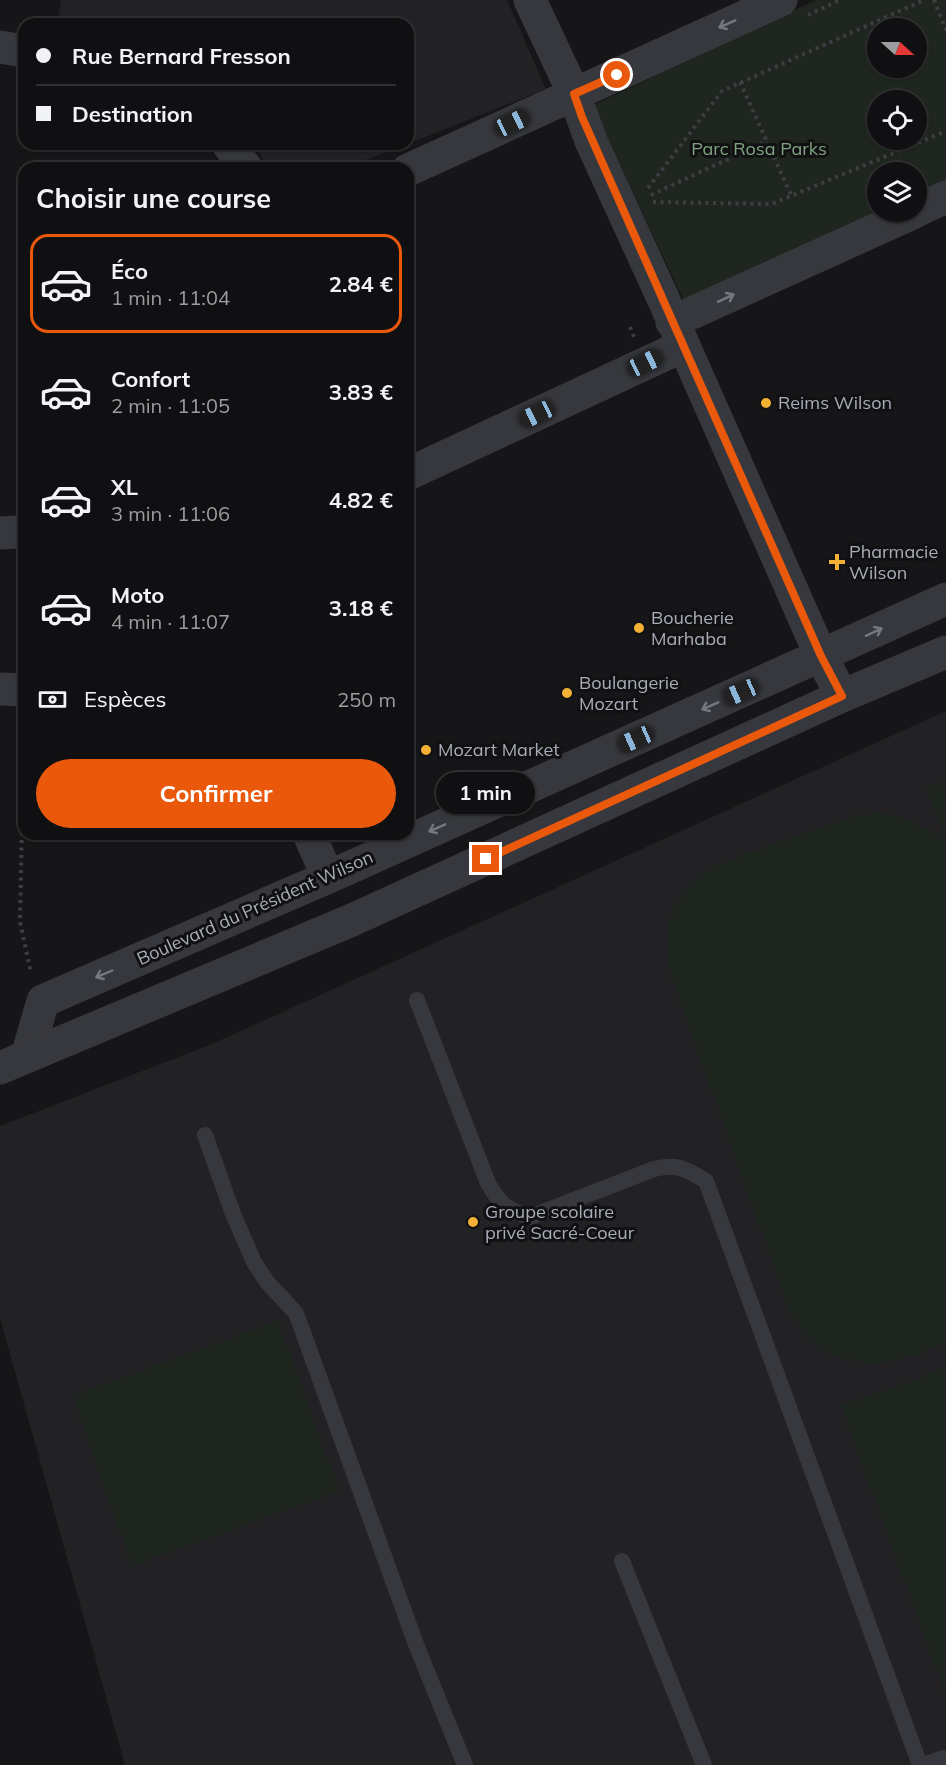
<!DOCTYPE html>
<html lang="fr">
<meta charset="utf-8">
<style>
:root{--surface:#101012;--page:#19191b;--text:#f1f3f6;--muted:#9c9d9f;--line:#303032;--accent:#ea580c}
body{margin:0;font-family:Mulish,sans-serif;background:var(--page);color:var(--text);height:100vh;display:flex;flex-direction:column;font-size:22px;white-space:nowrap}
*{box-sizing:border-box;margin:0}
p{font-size:20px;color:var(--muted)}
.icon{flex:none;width:33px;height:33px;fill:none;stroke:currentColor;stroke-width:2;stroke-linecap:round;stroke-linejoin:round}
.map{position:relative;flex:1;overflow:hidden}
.sheet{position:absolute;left:18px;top:162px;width:396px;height:678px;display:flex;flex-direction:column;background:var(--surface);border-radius:18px;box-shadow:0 2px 4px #0004,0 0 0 2px var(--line)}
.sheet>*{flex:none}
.banner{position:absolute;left:18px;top:18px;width:396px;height:132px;border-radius:18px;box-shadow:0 2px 4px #0004,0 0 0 2px var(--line);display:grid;align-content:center;height:132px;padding:0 18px;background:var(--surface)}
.needle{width:39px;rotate:111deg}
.tools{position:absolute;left:867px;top:18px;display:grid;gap:12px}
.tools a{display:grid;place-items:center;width:60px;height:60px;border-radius:50%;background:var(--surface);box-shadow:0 2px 4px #0004,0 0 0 2px var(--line);font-size:30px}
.end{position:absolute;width:27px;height:27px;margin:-14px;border:8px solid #ea580c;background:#fff;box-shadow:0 0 0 3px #fff}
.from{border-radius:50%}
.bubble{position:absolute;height:42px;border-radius:21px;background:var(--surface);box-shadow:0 2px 4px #0004,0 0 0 2px var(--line);font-size:20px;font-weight:700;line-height:42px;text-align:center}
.car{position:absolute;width:18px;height:36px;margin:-18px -9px;border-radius:8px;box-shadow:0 0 4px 2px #0007;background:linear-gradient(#222 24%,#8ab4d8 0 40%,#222 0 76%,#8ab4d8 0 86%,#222 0)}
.banner b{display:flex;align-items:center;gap:21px;height:57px;font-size:22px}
.banner b+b{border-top:2px solid var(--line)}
.banner i{width:15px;height:15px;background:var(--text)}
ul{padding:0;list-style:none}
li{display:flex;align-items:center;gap:18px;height:99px;margin:0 12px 9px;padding:0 6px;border:3px solid transparent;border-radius:18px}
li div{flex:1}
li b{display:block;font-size:22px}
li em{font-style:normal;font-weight:700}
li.active{border-color:var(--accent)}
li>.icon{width:54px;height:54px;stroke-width:1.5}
h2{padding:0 18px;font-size:27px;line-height:72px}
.pay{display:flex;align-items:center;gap:15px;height:66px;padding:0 18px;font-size:22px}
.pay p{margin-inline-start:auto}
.button{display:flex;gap:12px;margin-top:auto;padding:12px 18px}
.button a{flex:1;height:69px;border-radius:36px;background:var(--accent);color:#fff;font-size:24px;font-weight:700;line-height:69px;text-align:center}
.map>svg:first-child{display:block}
.built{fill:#222225}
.green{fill:#1e261f;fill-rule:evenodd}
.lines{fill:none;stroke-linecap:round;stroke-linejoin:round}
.path{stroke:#3d3f44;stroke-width:4;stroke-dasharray:3 4.5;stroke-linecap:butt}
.service{stroke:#37383d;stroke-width:16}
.minor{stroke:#37383d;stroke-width:33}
.tertiary{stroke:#37383d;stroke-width:33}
.oneway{stroke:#757881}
.route{stroke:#ea580c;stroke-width:8}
.poi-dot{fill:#f2b134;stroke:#111113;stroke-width:2}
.labels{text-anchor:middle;stroke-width:6;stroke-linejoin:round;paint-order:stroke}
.park-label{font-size:18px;fill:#7fa381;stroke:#111113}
.poi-label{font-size:18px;fill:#a8adb8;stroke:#111113;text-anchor:start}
.street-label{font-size:18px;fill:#a8adb8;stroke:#111113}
</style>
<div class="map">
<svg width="946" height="1765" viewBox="0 0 946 1765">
<rect width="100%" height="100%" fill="#161618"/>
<path class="built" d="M61,0H507L546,89L408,144V24H57Z
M256,144H407L345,168H267Z
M946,711V1765H125L0,1318V1126L212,1044Z"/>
<path class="green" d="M816,0H946V184L917,197L916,172H878V212L686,305L592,106ZM878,28H916V68H878ZM878,100H916V140H878Z
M941,782L946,797V840L926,787Z
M880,813C908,817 923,825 946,841V1343C929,1349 911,1358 893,1361C860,1368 822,1356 801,1329C795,1321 792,1312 787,1304L670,973C661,923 672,895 713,866L856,815Z
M278,1321L339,1491L132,1566L72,1396Z
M946,1368V1696L841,1406Z"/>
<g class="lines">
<path class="path" d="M934,0L946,30
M808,15L840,0
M740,82L792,197
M648,188L722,91L924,0
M651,195L767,141
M653,202L772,204L946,131
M630,327L634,337
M19,564L23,658
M24,720L20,922L31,973"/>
<path class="service" d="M417,1000L488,1183C500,1204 506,1210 530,1217L654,1169C678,1163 686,1169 706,1181L920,1765
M205,1135L233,1214L254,1262L267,1282L296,1313L417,1647L465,1765
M622,1561L704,1765
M924,1765L943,1758L946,1760"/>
<path class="minor" d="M530,0L574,94L591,141L662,296L821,656L842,696
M0,47L24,51
M228,144L246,168
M408,170L781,0
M916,211L946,197
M672,322L915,212
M408,474L683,346
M0,533L18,532
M0,689L24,690
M309,834L328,877
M27,1056L43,1001L340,872L946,599"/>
<path class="tertiary" d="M0,1068L352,920L842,696L946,652"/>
</g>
<defs><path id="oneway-shaft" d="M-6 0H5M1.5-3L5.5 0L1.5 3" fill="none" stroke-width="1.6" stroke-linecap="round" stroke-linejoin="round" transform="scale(1.5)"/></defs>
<g class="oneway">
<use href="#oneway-shaft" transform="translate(727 24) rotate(156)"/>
<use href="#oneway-shaft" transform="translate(726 298) rotate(-25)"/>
<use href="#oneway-shaft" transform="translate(874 632) rotate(-25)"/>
<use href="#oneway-shaft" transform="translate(710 706) rotate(156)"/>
<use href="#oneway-shaft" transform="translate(437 828) rotate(156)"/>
<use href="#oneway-shaft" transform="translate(104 974) rotate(157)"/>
</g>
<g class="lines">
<path class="route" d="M486,859L842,696L821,656L582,117L574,94L617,75"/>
</g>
<g class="poi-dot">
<circle cx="766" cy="403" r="6"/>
<path d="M834 553h6v6h6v6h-6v6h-6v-6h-6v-6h6z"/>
<circle cx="639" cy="628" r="6"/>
<circle cx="567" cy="693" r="6"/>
<circle cx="426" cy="750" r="6"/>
<circle cx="473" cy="1222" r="6"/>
</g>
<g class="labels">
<g class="park-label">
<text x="759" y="155">Parc Rosa Parks</text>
</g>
<g class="poi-label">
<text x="778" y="409">Reims Wilson</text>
<text x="849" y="558">Pharmacie<tspan x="849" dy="21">Wilson</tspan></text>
<text x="651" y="624">Boucherie<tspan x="651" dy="21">Marhaba</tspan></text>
<text x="579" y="689">Boulangerie<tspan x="579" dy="21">Mozart</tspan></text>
<text x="438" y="756">Mozart Market</text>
<text x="485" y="1218">Groupe scolaire<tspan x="485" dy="21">privé Sacré-Coeur</tspan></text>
</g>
<g class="street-label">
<text transform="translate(255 908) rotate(-24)" y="6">Boulevard du Président Wilson</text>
</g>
</g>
</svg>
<div class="tools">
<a><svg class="needle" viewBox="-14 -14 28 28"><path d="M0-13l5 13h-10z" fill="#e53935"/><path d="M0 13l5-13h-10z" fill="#9c9d9f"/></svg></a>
<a><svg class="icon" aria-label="locate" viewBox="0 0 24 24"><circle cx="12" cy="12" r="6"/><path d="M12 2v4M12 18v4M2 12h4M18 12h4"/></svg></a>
<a><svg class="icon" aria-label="layers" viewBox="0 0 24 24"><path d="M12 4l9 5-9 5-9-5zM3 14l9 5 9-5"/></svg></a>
</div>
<i class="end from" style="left:617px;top:75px"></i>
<i class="end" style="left:486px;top:859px"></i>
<div class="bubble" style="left:436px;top:772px;width:99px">1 min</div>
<i class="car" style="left:512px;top:123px;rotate:65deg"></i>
<i class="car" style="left:645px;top:363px;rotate:65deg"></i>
<i class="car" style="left:537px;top:414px;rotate:245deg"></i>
<i class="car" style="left:741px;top:692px;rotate:246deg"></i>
<i class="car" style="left:636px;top:739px;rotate:246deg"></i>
<div class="banner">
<b><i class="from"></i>Rue Bernard Fresson</b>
<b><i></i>Destination</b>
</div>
<section class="sheet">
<h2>Choisir une course</h2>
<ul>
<li class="active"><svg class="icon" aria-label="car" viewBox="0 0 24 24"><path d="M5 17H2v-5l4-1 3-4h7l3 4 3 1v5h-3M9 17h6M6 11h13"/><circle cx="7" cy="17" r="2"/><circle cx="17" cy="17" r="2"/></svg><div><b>Éco</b><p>1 min · 11:04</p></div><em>2.84 €</em></li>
<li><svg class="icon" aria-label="car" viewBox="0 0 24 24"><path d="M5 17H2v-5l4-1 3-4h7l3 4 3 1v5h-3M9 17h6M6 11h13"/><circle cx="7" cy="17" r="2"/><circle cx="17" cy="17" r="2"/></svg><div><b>Confort</b><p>2 min · 11:05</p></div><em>3.83 €</em></li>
<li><svg class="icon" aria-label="car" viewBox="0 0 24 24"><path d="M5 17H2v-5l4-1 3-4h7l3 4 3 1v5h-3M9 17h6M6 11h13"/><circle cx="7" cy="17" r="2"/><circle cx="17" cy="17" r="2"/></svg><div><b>XL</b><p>3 min · 11:06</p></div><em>4.82 €</em></li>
<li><svg class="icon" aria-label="car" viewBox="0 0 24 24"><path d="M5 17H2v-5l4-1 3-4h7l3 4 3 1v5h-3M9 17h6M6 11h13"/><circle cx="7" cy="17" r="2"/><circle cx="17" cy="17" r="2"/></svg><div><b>Moto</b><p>4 min · 11:07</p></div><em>3.18 €</em></li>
</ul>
<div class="pay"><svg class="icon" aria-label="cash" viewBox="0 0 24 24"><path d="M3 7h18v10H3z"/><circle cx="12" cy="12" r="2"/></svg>Espèces<p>250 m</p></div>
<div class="button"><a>Confirmer</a></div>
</section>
</div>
